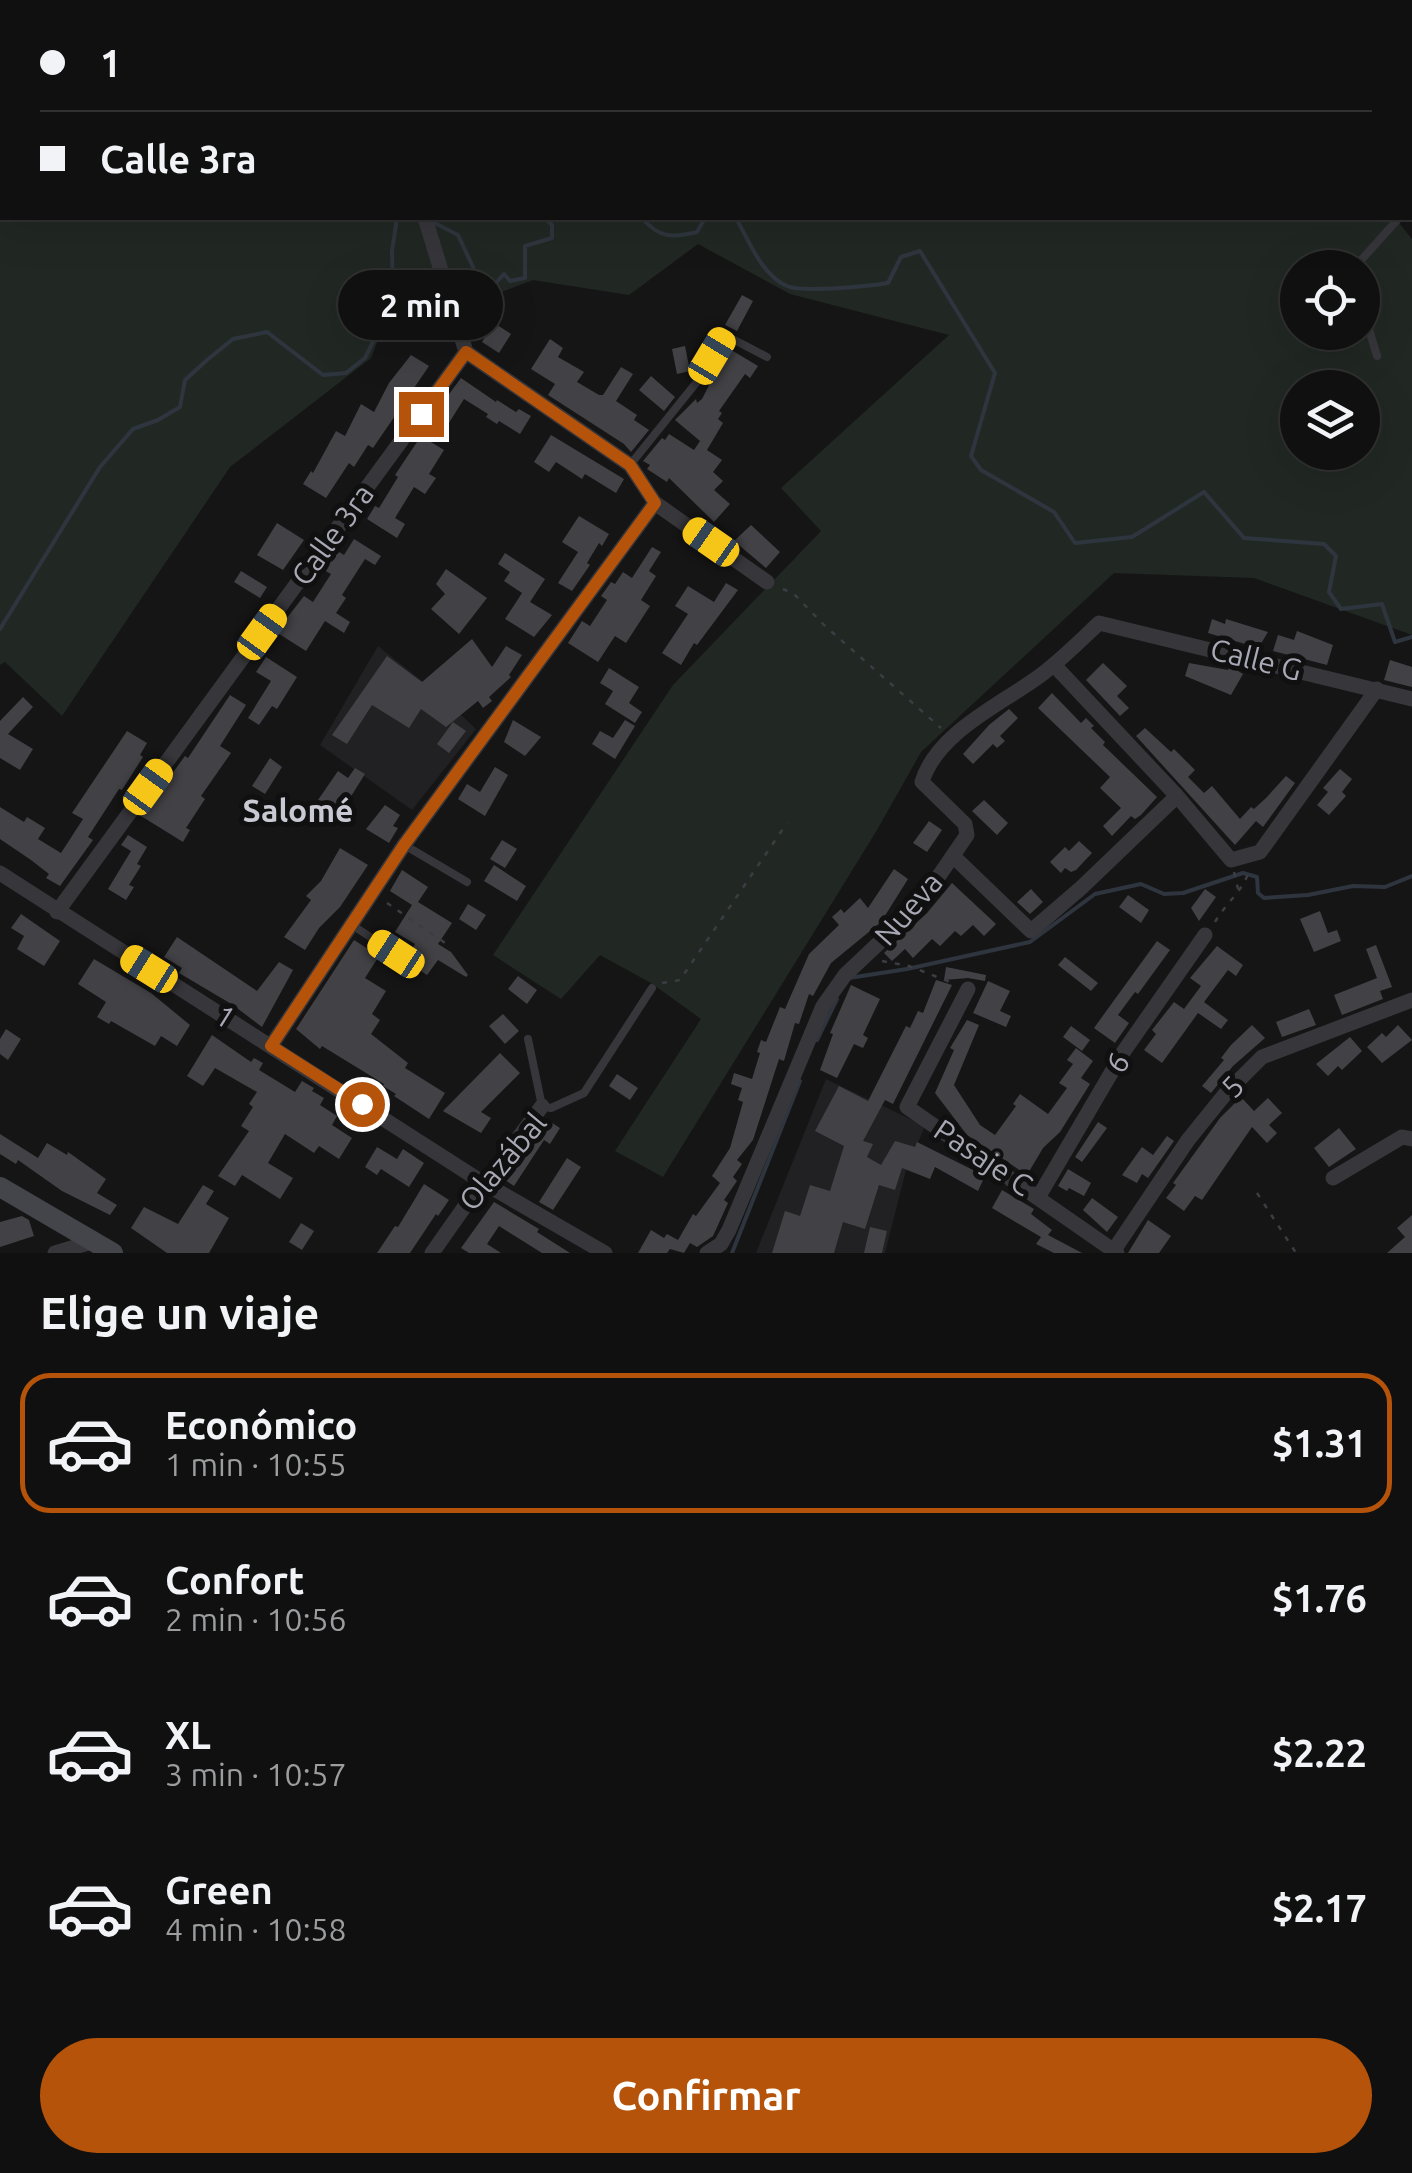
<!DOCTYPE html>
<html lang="es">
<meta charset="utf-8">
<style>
:root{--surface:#101010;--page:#1e1e1e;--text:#f1f3f6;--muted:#9c9d9f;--line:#303030;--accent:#b45309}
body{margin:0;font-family:Ubuntu,sans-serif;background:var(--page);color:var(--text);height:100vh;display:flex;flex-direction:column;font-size:38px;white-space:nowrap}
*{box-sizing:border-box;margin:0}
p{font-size:32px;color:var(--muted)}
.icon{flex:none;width:55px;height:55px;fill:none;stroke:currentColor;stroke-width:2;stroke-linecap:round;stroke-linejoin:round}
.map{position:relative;height:1253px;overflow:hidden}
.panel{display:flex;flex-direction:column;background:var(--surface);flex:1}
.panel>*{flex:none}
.guide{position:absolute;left:0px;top:0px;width:1412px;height:220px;box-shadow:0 10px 40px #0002,0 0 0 2px var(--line);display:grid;align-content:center;height:220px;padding:0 40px;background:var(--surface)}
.tools{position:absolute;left:1280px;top:250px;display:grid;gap:20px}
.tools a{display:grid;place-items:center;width:100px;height:100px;border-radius:50%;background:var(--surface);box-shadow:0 10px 40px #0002,0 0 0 2px var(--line);font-size:50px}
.end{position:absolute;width:45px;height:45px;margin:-22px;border:12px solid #b45309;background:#fff;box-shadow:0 0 0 5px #fff}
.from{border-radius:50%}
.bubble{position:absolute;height:70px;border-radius:35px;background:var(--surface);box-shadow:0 10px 40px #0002,0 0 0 2px var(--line);font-size:32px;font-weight:700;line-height:70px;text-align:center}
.car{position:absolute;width:30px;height:60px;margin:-30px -15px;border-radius:12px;box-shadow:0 0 8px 2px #0007;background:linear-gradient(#f5c518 24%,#345 0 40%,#f5c518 0 76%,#345 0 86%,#f5c518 0)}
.guide b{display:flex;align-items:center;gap:35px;height:95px;font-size:38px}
.guide b+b{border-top:2px solid var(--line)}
.guide i{width:25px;height:25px;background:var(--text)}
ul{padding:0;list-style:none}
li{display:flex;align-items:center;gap:30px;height:140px;margin:0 20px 15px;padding:0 20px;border:5px solid transparent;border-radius:30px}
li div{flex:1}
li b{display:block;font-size:38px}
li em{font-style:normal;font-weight:700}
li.on{border-color:var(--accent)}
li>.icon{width:90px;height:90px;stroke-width:1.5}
h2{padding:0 40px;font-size:45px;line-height:120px}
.cta{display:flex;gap:20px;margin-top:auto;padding:20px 40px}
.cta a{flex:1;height:115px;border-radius:60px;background:var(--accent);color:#fff;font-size:40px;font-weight:700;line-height:115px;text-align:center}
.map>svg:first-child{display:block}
.built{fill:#212123}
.green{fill:#212823;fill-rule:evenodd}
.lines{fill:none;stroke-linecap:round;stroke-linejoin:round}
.stream{stroke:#2f353e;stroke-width:4}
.building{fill:#424246}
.path{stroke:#3c3d42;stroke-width:2.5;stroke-dasharray:5 8;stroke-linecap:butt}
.lane{stroke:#36363b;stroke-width:8}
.street{stroke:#36363b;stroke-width:15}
.secondary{stroke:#44454b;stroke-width:20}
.route{stroke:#b45309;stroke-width:12}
.labels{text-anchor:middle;stroke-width:10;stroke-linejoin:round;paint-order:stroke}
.street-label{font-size:30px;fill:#a8a9b5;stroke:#101011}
.neighbourhood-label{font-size:32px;font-weight:bold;fill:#c8c9d2;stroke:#101011}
</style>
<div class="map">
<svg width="1412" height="1253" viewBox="0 0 1412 1253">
<rect width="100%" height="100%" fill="#151516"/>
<path class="built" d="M378,646L441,696L476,729L412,810L320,745Z
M826,1079L925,1126L906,1170L885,1253H756Z"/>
<path class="green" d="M0,0H1001L1002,2H2V218H1395L1412,239V635L1254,578L1114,573L921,752L877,830L663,1177L615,1151L701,1019L651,983L600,955L561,999L493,955L673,685L821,531L781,488L949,335L790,294L698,244L629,295L533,280L488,297L392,304L371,358L230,467L62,716L5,662L0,665ZM1298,268H1362V332H1298ZM1298,388H1362V452H1298Z"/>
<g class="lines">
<path class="stream" d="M642,218C659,238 672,238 697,232L705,218
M736,218C748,239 762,276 787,286C804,293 869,286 888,283L901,257L920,251L995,373L971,456L981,470L1054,512L1075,543L1132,537L1204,492L1244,538L1324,544L1336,556L1329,592L1341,609L1382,604L1395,642L1412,637
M431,221L458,235L473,267L477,290L487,293L504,274L510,281L525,278V246L552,238V225L545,218
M0,629L100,467L133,429L158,420L180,407L185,380L207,360L233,339L267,332L323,375L346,373L365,358L393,301L392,251L397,218
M849,978L907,969L1030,942L1095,894L1141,884L1164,894L1183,893L1243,873L1257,877L1258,893L1264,898L1308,895L1353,886L1385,887L1412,876
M817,1040L837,999
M732,1253L800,1081"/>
</g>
<path class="building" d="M742,295L753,301L737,331L725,325Z
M494,323L511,334L499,353L482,342Z
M550,339L563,348L558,357L584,372L577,382L599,395H603L621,367L633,374L616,401L637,415L634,420L649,430L631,452L624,444L548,395L555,384L531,369Z
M685,346L690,371L677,374L672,349Z
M728,348L758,366L750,378L745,374L719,411L722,413L718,419L723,423L707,450L722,460L713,472L723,481L714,490L730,504L714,522L669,478L667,482L647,469L650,465L643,461L662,438L665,440L669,434L694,450L700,441L675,420L696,399L697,403L702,399Z
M411,355L429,366L373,448L368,445L354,467L349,463L326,498L303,484L311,471L313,473L336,431L345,436L361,404L374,412L389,383Z
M651,376L675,397L664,411L639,390Z
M461,378L496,402L497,400L516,412L519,409L531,416L520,434L499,421L497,424L486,417L488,414L464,399L447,426L432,417Z
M551,435L624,479L616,493L585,474L582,479L556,462L549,472L534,462Z
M421,436L444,450L429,474L436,478L425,494L414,487L395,518L405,524L397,538L367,519L375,506L379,508L398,477L395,475Z
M579,516L609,534L602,546L599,543L587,563L590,565L572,591L558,583L578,552L562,542Z
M277,523L304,540L283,570L257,555Z
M751,525L780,552L766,568L734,541Z
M354,539L381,556L375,565L365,559L342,595L346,598L336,613L350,622L344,633L325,621L306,651L276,632L304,596L313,602L331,574L322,569L336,550L344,555Z
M652,547L661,552L649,571L656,576L641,600L650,606L626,643L615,636L598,662L568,643L582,621L590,626L607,600L601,596L611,582L615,584L623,572L632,578Z
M505,553L545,579L530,602L552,615L534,637L505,619L522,593L504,581L510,572L498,564Z
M446,569L487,598L459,634L431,609L445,594L436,584Z
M241,571L267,587L260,598L234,582Z
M726,583L738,590L697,645L694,643L681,665L662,653L688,614L675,606L688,586L714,602Z
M1212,619L1225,624L1226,619L1268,632L1259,647L1252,646L1208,633Z
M1297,631L1333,645L1327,665L1273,651L1278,635L1294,640Z
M472,639L492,667L506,646L522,655L509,675L511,677L489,697L492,701L483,708L478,701L446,727L421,709L409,728L372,705L347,744L332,735L387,656L422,682Z
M266,657L297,677L277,709L272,706L259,725L248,718L271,681L256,672Z
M1390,660L1412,667V687L1384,680Z
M1103,663L1127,686L1117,696L1129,708L1120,716L1086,680Z
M1189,663L1228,670L1230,666L1243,674L1231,695L1185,676Z
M609,668L639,687L629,703L642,712L635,723L605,704L613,691L600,683Z
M1052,693L1081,723L1086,718L1094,726L1091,728L1105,742L1103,745L1157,797L1141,815L1135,819L1131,816L1112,836L1103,826L1121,808L1100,788L1110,777L1038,708Z
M230,695L246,705L220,746L231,753L201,796L205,799L186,828L190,830L183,842L141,816L185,756L188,758Z
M23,697L33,707L8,734L33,749L20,770L0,758V721Z
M1009,709L1018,718L1000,736L1005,741L997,748L993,744L973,764L963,754L989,725Z
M513,720L541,737L525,756L504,742Z
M625,720L635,726L615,759L592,744L600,731L613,738Z
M453,722L466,731L449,753L437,744Z
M1145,728L1171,752L1174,749L1195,770L1188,777L1204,793L1212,786L1240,819L1251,807L1254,809L1266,798L1286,776L1295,783L1263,827L1256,821L1235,845L1136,736Z
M127,731L147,743L140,755L143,757L122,790L119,789L88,837L93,840L60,886L46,878L49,874L31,860L0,839V807L24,822L27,817L45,828L38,839L61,853L83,819L72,813Z
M270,758L282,767L265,794L252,786Z
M495,767L508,775L485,816L458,799L467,784L480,792Z
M355,768L365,774L340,814L318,800L338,771L348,778Z
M1340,769L1352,779L1342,792L1346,796L1329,815L1317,805L1328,792L1323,788Z
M984,800L1008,823L997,835L972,811Z
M385,805L400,815L393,826L398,828L389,843L366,829Z
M929,821L942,830L927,852L913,843Z
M128,835L147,847L137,864L141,866L129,885L134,887L126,900L108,889L131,851L121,845Z
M502,840L517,849L505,868L490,859Z
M1079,841L1092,853L1076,870L1071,872L1065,868L1061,873L1050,862L1065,847L1069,851Z
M340,848L368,865L340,907L319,928L305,950L284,937L311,900L306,896L321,881Z
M494,865L526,886L517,901L484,881Z
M894,869L908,879L881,922L831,963L813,996L809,994L799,1024L795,1023L784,1061L779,1059L753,1140L737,1160L742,1164L733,1177L737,1181L724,1200L728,1203L713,1236L697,1247L690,1243L684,1253L670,1249L667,1253H638L651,1230L664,1238L667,1234L678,1240L693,1214L696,1216L720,1183L712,1176L730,1148L743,1102L738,1100L742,1088L731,1084L734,1073L752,1079L760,1053L757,1052L761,1040L766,1042L780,1007L785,1009L809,954L839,925L832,917L841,909L844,913L860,898L868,908Z
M402,870L428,887L418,902L452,923L438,944L451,952L468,975L466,977L438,960L427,975L405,961L415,944L395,932L412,905L390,891Z
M952,883L996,924L984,936L973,925L961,936L955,931L940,946L932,939L913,958L905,949L892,961L884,953L927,913Z
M1031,889L1043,902L1030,914L1017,902Z
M1205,889L1216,897L1199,921L1191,908Z
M1128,895L1149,910L1141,923L1119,907Z
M468,904L486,915L476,930L459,919Z
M1320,911L1328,933L1337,930L1341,941L1314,952L1300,919Z
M21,914L60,941L44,966L17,949L24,936L11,928Z
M177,937L257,991L279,962L293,970L262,1027L233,1005L179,973L182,968L164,957Z
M354,940L379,956L365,978L386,991L372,1014L380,1020L371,1034L408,1063L405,1068L445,1093L429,1119L394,1096L396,1094L383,1086L384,1084L322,1046L320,1049L296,1029Z
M1157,941L1170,950L1138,994L1135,992L1118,1015L1129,1023L1115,1043L1094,1028Z
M1376,945L1392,987L1380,991L1383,999L1342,1015L1334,995L1377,978L1366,949Z
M1217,946L1243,965L1236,976L1228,970L1204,1002L1228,1020L1221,1029L1198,1013L1162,1063L1144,1050L1156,1034L1152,1030L1174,1002L1184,1009L1201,986L1190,978Z
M1065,957L1098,983L1091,991L1058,965Z
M94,959L151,993L190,1025L177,1046L161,1036L155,1046L111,1021L109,1024L97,1017L106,1002L78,984Z
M946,967L986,975L985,981L968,978L944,980Z
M518,976L537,990L527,1004L508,989Z
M936,980L952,985L893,1104L885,1100L863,1141L873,1144L867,1157L881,1165L895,1141L915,1147L917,1142L985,1176L978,1191L935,1167L930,1179L902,1168L895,1190L879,1185L865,1229L843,1222L834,1253H772L785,1211L800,1216L810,1185L830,1191L844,1146L815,1131L839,1086L868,1101L906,1026L910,1028L918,1011L923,1013Z
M988,981L1010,991L1000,1011L1011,1016L1006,1027L973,1013Z
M851,985L880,999L863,1035L868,1038L863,1048L854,1044L837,1078L820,1070L833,1034L830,1033Z
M1309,1009L1316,1025L1282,1037L1276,1022Z
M503,1014L519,1031L505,1044L489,1026Z
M967,1020L979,1025L954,1085L980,1125L995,1135L1016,1106L1013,1104L1020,1094L1048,1114L1067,1088L1059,1083L1073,1064L1067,1060L1076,1048L1093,1061L1081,1078L1090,1084L1060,1132L1043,1148L1027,1175L967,1135L935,1093L954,1050L950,1048Z
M1252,1025L1265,1038L1233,1066L1211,1093L1202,1086L1224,1060L1221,1058L1231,1045Z
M1398,1025L1412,1040L1382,1063L1367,1047L1382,1033L1386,1037Z
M1071,1026L1090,1040L1082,1051L1063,1037Z
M6,1029L21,1039L8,1060L0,1054V1039Z
M212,1035L251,1062L254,1058L263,1063L259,1070L295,1092L302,1081L314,1088L312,1091L324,1098L320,1105L337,1116L332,1125L352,1138L339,1159L319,1146L314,1153L285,1134L268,1163L293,1178L280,1199L242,1175L235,1186L218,1176L249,1131L241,1126L253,1107L249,1104L257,1092L215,1068L203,1086L187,1076Z
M1350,1037L1362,1051L1342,1070L1338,1066L1328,1076L1316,1064Z
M500,1053L520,1073L481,1112L491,1118L481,1133L443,1111Z
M617,1074L638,1088L630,1100L609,1086Z
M1241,1097L1254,1111L1268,1098L1282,1113L1269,1125L1277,1133L1267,1143L1252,1127L1202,1200L1195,1196L1184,1211L1166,1198L1176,1185L1173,1183L1220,1118Z
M546,1119L560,1128L550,1144L544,1140L514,1186L502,1178Z
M1098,1122L1107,1128L1082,1162L1075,1157Z
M1339,1128L1356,1149L1329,1167L1314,1148Z
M0,1134L38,1158L47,1143L67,1155L68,1152L106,1179L97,1193L117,1205L110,1215L62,1191L18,1160L16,1164L0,1154Z
M1167,1136L1174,1141L1148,1178L1142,1174L1137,1183L1122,1175L1142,1147L1153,1155Z
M377,1147L397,1159L403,1149L424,1163L409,1187L381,1169L377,1175L365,1167Z
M567,1158L581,1167L553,1210L539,1202Z
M1068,1169L1091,1183L1084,1196L1069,1188L1067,1191L1058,1186Z
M424,1184L449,1200L438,1216L436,1214L410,1253H377L395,1226L398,1227Z
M203,1185L214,1191L206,1204L229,1218L209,1253H167L131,1228L144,1207L178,1224Z
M1002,1190L1034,1209L1031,1214L1052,1230L1048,1235L1082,1253H1054L1036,1244L1041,1237L992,1208Z
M1092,1198L1118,1217L1107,1232L1083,1210Z
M494,1202L539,1229L537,1232L570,1253H542L499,1226L487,1244L501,1253H469L461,1248Z
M1412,1215V1253H1387L1405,1237L1397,1228Z
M22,1216L29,1220L34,1236L0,1247V1222Z
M1148,1220L1171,1236L1159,1253H1128Z
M301,1223L314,1231L302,1250L289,1242Z
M870,1227L887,1231L882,1253H864Z"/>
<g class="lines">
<path class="path" d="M783,589L794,594L824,625L941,728
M1234,872L1238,889
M387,903L451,947
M1215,922C1225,904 1243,891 1249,871
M882,961L909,966L955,984
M662,983L680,980L787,823
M1257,1193L1296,1253"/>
<path class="lane" d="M1410,205L1412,203
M1354,268L1399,218
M1362,306L1377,356
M630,465L700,378L725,335L767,357
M406,846L467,882
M352,925L396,954
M528,1039L542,1106L551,1108L584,1093L652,988"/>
<path class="street" d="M361,0L362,2
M1310,0L1312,2
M1410,116L1412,118
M425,218L466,352L630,465L655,503L767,582
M1054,665L1177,796L1231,860L1260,852L1377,689
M953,856L1031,931L1081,888L1177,796
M0,873L482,1182L605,1253
M57,912L466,352
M968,989L907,1107L1117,1253
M271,1046L404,845L655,503
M1333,1178L1402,1137L1412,1139
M1039,1196L1124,1051L1205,935
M1114,1250L1188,1140L1226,1093L1262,1057L1412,1000
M55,1253L95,1241
M432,1253L482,1182L490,1176L542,1106
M707,1253L721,1244L729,1230L823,1006L845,975L919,905L967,835L965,824L922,782C937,732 1002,704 1041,675C1062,659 1080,641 1099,623L1412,699"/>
<path class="secondary" d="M0,1187L113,1253"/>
</g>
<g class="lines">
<path class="route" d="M362,1104L271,1046L404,845L655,503L630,465L466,352L421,414"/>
</g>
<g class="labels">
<g class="street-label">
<text transform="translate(333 535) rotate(-54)" y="10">Calle 3ra</text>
<text transform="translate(1256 660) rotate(14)" y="10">Calle G</text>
<text transform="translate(909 909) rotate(-49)" y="10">Nueva</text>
<text transform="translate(225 1017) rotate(32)" y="10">1</text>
<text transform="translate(1118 1063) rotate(-58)" y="10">6</text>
<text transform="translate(1233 1087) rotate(-47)" y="10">5</text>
<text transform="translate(983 1158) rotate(34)" y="10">Pasaje C</text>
<text transform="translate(503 1162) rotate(-50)" y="10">Olazábal</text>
</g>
<g class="neighbourhood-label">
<text x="298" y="822">Salomé</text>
</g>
</g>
</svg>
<div class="tools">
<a><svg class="icon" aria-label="locate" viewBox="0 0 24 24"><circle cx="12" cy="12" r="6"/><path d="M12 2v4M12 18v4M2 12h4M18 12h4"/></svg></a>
<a><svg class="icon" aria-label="layers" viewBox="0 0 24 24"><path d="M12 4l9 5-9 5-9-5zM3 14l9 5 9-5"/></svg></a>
</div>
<i class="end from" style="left:362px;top:1104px"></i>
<i class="end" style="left:421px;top:414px"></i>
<div class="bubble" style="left:338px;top:270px;width:165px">2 min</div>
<i class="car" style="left:712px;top:356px;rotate:31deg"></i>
<i class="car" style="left:711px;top:542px;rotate:305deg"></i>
<i class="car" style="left:262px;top:632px;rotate:36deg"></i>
<i class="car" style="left:148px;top:787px;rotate:36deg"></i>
<i class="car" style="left:396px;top:954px;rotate:303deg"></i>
<i class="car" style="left:149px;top:969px;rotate:302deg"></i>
<div class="guide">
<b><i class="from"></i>1</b>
<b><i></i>Calle 3ra</b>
</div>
</div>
<section class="panel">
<h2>Elige un viaje</h2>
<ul>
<li class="on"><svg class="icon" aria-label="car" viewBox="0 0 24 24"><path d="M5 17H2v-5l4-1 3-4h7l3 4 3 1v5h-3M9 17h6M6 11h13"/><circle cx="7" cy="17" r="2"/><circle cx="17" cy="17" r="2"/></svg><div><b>Económico</b><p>1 min · 10:55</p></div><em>$1.31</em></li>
<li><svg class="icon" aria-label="car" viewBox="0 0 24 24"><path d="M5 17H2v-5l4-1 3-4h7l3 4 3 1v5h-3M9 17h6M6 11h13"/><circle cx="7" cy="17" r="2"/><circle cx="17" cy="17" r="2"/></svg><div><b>Confort</b><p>2 min · 10:56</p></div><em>$1.76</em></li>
<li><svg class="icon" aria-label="car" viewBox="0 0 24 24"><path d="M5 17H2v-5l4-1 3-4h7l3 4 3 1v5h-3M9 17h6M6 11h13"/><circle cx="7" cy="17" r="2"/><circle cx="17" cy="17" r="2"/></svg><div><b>XL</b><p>3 min · 10:57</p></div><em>$2.22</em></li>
<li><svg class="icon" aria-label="car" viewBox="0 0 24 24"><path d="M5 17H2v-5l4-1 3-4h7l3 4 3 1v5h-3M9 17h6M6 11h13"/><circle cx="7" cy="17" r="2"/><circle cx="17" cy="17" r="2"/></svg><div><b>Green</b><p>4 min · 10:58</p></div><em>$2.17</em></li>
</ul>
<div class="cta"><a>Confirmar</a></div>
</section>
